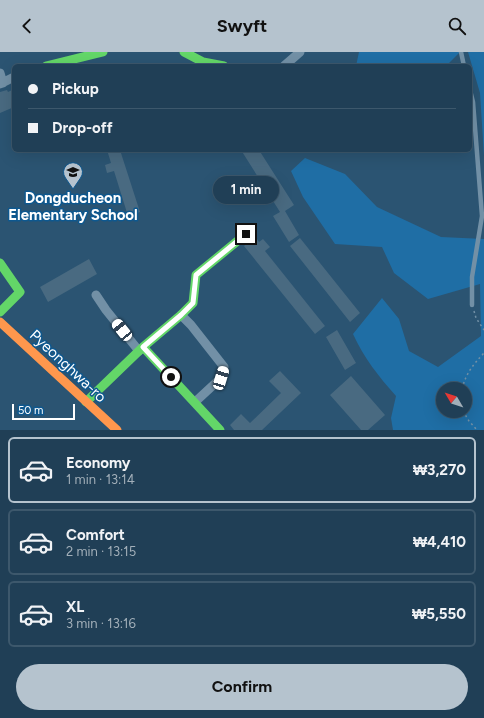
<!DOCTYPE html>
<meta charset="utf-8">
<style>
:root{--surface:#203f56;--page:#2d4a60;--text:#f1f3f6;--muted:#a2afb9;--line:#3d586c;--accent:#b5c3ce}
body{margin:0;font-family:Figtree,sans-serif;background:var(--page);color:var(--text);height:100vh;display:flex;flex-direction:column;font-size:15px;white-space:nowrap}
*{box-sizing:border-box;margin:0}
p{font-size:13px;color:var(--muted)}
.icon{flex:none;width:22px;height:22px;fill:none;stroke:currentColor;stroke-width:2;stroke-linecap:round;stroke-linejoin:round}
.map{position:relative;height:378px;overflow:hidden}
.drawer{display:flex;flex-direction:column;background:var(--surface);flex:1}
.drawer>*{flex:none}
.guide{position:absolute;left:12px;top:12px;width:460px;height:88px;border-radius:6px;box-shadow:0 4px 16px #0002,0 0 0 1px var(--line);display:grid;align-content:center;height:88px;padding:0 16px;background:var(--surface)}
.needle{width:26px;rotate:309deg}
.fabs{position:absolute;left:436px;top:330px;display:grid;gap:8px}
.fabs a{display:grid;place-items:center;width:36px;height:36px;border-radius:50%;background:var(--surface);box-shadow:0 4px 16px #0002,0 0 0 1px var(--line);font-size:20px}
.scale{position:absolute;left:12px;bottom:10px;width:63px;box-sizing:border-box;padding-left:4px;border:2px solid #fff;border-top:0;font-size:11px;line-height:14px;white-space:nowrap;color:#fff;-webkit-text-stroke:3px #0e588f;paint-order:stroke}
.end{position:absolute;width:18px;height:18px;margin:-9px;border:5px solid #fff;background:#111;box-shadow:0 0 0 2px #111}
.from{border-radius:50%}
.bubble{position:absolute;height:28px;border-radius:14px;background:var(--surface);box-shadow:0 4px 16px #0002,0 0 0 1px var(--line);font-size:13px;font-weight:700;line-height:28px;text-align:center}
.car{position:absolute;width:12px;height:24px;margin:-12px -6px;border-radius:5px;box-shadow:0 0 3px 1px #0007;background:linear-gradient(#fff 24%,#345 0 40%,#fff 0 76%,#345 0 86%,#fff 0)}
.guide b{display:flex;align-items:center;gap:14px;height:38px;font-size:15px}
.guide b+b{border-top:1px solid var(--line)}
.guide i{width:10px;height:10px;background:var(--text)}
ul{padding:7px 0 0;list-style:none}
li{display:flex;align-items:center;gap:12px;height:66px;margin:0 8px 6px;padding:0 8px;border:2px solid var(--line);border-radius:6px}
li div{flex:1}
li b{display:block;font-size:15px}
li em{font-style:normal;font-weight:700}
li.current{border-color:var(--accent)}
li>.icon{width:36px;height:36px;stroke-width:1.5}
.action{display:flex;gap:8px;margin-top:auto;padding:8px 16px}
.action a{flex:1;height:46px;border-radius:24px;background:var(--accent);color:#111;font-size:16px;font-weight:700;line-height:46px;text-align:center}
header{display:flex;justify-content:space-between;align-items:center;height:52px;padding:0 16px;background:var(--accent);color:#111;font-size:18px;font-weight:700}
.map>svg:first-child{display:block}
.green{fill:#1f6ea5;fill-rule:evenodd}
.building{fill:#496a81}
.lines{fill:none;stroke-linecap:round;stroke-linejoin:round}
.path{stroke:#7290a6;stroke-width:1.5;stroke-dasharray:2 3;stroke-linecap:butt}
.lane{stroke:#7290a6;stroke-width:4.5}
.street{stroke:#7290a6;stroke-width:9}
.fast{stroke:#63d668;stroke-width:9}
.slow{stroke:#ff974d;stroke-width:9}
.route{stroke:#fff;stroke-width:5}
.labels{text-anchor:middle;stroke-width:3;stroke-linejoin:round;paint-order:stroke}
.poi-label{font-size:15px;font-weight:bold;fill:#fff;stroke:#0e588f}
.street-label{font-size:15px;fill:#fff;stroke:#0e588f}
</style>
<header><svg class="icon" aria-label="back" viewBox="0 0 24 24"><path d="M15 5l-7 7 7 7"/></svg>Swyft<svg class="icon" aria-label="search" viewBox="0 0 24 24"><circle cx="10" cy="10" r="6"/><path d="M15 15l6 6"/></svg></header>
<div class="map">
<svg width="484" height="378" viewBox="0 0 484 378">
<rect width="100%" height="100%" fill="#2b5472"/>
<path class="green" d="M359,0H460L446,14H356Z
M468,0H484V104L480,41Z
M305,106L345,122L377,155L441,185L484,187V378H393L391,366L396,344C379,325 364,306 353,282L382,246L399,267L409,299L438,315L481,284L480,232L428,247L394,221L382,195L335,192L303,145L291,119ZM443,337H465V359H443Z"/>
<path class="building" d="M7,38L8,40L12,38L13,42L14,41V55L0,61V40Z
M107,98H120L140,160L128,164L114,119L107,121L105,113L111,111Z
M241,98H259L294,153L285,159L299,183L289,190L273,164L280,160Z
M255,184L259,190L263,187L270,195L265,199L325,274L315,282L244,194Z
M300,186L360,261L350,270L290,194Z
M89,207L97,222L48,250L40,235Z
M337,278L356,311L345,318L326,285Z
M280,319L301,341L262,378H234L230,373L241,362L250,371L281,341L269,329Z
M351,324L385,363L368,378H361L330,343Z"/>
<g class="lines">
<path class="path" d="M474,259L476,266L484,278
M462,337C466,321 473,313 484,301
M463,359L469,369L477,378"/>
<path class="lane" d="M461,0L464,14
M470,38L473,50L482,164L472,225V253"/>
<path class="street" d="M284,14L300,0
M0,21L3,31
M0,32L14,25
M96,243L106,258L139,299
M181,263L191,273L224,315L221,326L195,350"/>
<path class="fast" d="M184,0L203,10L224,14
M46,14L103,0
M0,211L20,240L0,260
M143,295L181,263L193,251L196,223L246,182
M86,350L143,295L220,378"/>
<path class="slow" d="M0,270L117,378"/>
</g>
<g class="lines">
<path class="route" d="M171,325L143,295L181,263L193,251L196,223L246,182"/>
</g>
<defs>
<symbol id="school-pin" viewBox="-11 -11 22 30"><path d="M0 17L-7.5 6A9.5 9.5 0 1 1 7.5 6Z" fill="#b5c3ce" stroke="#0e588f"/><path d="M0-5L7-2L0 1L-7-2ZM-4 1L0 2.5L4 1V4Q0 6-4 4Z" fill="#111"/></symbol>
</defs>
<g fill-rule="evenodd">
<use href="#school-pin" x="62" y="109" width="22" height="30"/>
</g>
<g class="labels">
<g class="poi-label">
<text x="73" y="151">Dongducheon<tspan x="73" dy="17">Elementary School</tspan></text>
</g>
<g class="street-label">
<text transform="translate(68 314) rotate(43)" y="5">Pyeonghwa-ro</text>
</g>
</g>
</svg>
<div class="fabs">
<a><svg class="needle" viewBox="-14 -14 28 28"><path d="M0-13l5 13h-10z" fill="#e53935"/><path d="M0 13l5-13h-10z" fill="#a2afb9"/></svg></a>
</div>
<div class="scale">50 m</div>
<i class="end from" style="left:171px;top:325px"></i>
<i class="end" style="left:246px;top:182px"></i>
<div class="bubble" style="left:213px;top:124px;width:66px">1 min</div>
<i class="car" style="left:122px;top:278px;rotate:321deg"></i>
<i class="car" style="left:221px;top:326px;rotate:17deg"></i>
<div class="guide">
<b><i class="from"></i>Pickup</b>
<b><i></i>Drop-off</b>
</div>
</div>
<section class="drawer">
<ul>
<li class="current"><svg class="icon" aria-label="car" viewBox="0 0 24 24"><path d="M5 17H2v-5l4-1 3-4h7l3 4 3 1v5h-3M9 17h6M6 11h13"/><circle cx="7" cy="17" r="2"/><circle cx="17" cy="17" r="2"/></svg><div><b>Economy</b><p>1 min · 13:14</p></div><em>₩3,270</em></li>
<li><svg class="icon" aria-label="car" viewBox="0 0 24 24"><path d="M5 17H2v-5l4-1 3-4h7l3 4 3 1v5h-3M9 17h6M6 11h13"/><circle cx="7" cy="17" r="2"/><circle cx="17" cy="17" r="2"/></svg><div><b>Comfort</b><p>2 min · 13:15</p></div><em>₩4,410</em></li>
<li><svg class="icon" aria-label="car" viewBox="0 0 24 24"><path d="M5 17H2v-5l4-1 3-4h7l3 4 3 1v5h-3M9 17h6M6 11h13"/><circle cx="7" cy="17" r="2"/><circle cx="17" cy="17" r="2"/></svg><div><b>XL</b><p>3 min · 13:16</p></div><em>₩5,550</em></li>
</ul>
<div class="action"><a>Confirm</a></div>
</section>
